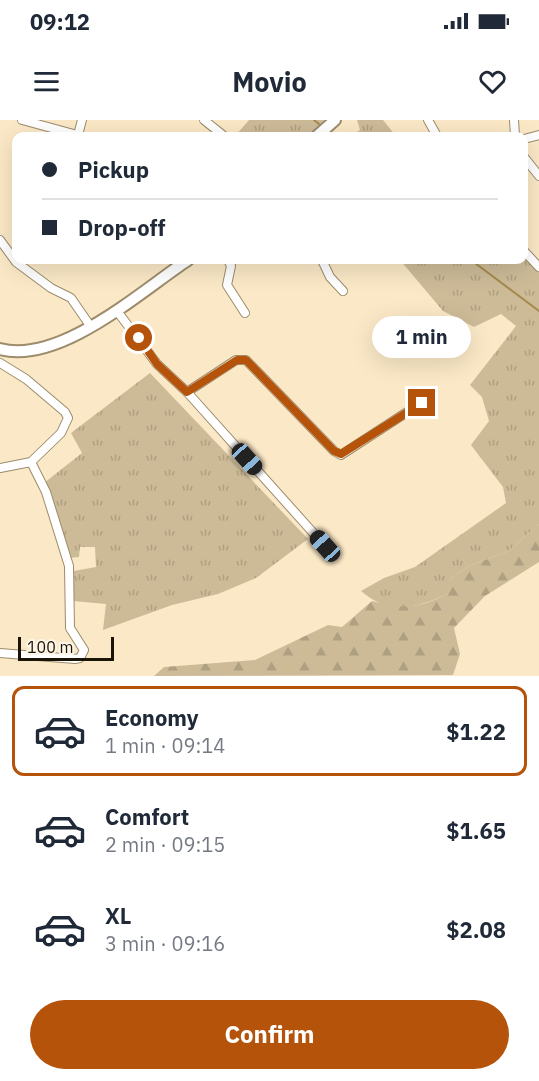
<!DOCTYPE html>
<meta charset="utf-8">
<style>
:root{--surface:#fff;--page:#f6f6f7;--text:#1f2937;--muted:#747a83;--line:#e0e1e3;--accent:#b45309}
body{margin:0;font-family:"IBM Plex Sans",sans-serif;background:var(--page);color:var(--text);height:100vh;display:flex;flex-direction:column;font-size:22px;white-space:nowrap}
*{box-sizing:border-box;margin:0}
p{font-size:20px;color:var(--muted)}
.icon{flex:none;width:33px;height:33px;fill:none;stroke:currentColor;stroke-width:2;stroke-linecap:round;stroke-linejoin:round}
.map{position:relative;height:556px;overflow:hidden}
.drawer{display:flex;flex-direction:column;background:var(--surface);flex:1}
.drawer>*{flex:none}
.hud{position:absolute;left:12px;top:12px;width:516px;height:132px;border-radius:12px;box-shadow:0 6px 24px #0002;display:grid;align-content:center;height:132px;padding:0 30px;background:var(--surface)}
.scale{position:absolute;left:18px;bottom:15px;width:96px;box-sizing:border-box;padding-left:6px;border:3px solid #1a1407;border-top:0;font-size:16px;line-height:21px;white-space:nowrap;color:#1a1407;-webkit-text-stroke:4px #fef7e9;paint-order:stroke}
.end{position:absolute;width:27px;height:27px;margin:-14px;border:8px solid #b45309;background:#fff;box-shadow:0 0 0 3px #fff}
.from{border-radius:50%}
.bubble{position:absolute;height:42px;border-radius:21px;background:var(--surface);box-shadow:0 6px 24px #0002;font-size:20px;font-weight:700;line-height:42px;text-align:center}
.car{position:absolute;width:18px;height:36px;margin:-18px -9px;border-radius:8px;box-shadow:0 0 4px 2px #0007;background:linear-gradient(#222 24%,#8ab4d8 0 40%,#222 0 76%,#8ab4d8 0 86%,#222 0)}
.hud b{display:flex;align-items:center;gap:21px;height:57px;font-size:22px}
.hud b+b{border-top:2px solid var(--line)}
.hud i{width:15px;height:15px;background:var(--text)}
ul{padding:10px 0 0;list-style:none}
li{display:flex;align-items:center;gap:18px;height:90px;margin:0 12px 9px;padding:0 18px;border:3px solid transparent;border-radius:12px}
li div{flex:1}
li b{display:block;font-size:22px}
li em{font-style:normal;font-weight:700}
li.active{border-color:var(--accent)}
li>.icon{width:54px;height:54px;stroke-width:1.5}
.action{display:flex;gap:12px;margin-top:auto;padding:12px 30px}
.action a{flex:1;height:69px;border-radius:36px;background:var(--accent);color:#fff;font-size:24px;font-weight:700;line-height:69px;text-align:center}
.status{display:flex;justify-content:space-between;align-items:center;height:42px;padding:0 30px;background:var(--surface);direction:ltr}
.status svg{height:16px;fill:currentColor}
header{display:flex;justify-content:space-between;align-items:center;height:78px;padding:0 30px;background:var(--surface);font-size:27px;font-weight:700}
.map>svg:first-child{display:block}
.grass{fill:url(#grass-tufts)}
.forest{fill:url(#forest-firs)}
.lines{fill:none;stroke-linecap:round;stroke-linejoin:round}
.stream{stroke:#a5894e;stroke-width:2}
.street-casing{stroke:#9c8c6c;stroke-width:10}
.secondary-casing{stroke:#9c8c6c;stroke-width:14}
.street{stroke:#fff;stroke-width:8}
.secondary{stroke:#fff;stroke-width:10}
.route{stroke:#b45309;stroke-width:8}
</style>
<div class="status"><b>09:12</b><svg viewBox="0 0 49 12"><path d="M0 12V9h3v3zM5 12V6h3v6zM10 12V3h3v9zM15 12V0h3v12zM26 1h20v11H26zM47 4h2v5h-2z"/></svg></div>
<header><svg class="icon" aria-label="menu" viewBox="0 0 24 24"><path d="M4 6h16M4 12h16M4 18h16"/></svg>Movio<svg class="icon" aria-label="heart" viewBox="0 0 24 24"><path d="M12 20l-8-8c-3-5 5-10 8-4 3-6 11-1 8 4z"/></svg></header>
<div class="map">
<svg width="539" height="556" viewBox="0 0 539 556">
<defs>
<pattern id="grass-tufts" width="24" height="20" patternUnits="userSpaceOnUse" patternTransform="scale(1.5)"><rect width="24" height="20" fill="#cdbb98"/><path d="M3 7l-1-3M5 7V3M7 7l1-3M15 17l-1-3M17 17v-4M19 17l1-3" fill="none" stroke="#afa082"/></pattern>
<pattern id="forest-firs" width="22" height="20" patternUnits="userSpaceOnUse" patternTransform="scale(1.5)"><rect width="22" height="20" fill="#cdbb98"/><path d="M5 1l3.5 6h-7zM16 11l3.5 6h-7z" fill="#afa082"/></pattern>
</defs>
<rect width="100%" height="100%" fill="#fae8c6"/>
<path class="grass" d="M249,0H324L309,16H235Z
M357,0H383L396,16H350L360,10Z
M524,136L539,150V404L509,431L469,446L449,460V473C418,488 390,496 361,471L384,458L415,447L506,383L503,367L471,325L489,301L482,277L470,265L516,206L501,194L474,207L443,191L400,140H524Z
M150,253L308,419L256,458L218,474L172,485L103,510L106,484L73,481L68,452L96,447L95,427H80L79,437L68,438L44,363L82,333L71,313Z"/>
<path class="forest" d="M539,404V442L485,476L454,508L460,534L453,555L154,556L164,547L255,540L328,505L342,507L372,481C406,489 417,489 449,473V460L469,446L509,431Z"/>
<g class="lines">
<path class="stream" d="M314,0L319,4
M326,12L330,16
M471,140L539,191"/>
<defs>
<path id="street" d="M22,0L81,16
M204,0L224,16
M428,0L437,16
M514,0L515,16
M78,15L82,0
M524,19L539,15
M524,37L539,56
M0,120L16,142L51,168L71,178L91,207
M524,131L539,147
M228,140L231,146L227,165L245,193
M322,140L330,157L343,171
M117,191L157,244L187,272L325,426
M0,243L26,259L65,292L68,298L61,313L31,342L0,348
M187,272L236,240H246L334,331L341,335L421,283
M0,533L75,539L80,538L84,530L70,508L69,446L46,372L31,342"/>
<path id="secondary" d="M317,16L335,0
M0,229C60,245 141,171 188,140"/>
</defs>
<use href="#street" class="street-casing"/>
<use href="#secondary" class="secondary-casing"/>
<use href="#street" class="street"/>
<use href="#secondary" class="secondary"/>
</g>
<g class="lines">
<path class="route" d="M139,218L157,244L187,272L237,240H246L334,331L341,334L422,283"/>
</g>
</svg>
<div class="scale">100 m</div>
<i class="end from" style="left:139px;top:218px"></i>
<i class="end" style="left:422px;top:283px"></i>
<div class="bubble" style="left:372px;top:196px;width:99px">1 min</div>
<i class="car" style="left:247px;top:339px;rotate:138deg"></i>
<i class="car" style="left:325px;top:426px;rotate:318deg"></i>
<div class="hud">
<b><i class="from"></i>Pickup</b>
<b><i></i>Drop-off</b>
</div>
</div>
<section class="drawer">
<ul>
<li class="active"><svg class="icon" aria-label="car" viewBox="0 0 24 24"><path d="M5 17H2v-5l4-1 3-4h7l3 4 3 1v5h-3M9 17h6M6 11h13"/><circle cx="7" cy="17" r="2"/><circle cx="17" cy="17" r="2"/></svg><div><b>Economy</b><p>1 min · 09:14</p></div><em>$1.22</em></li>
<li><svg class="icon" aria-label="car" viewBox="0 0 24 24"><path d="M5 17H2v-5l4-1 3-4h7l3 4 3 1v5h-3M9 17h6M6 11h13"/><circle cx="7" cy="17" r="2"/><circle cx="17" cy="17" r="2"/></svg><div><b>Comfort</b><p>2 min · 09:15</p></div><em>$1.65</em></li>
<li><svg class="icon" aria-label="car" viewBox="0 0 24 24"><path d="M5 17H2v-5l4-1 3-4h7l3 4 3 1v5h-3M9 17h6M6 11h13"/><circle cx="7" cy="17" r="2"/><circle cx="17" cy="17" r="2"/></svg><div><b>XL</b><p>3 min · 09:16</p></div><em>$2.08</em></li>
</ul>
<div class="action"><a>Confirm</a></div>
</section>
